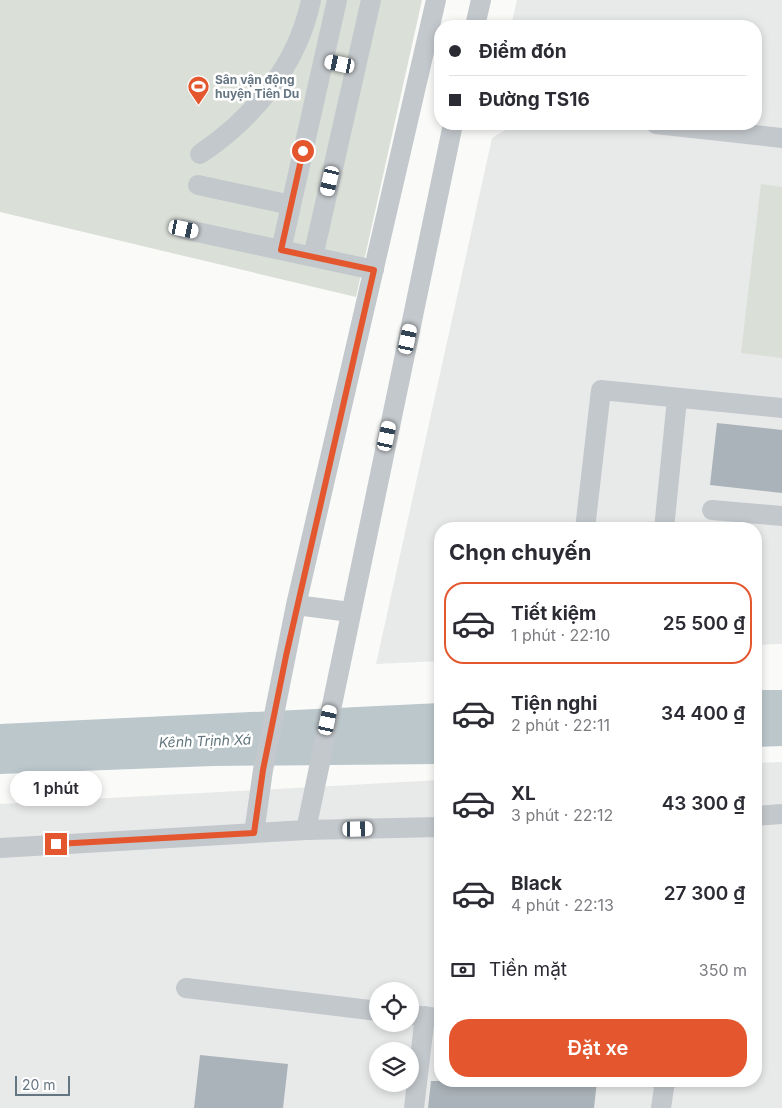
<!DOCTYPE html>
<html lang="vi">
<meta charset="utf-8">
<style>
:root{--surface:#fff;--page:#f2f2f3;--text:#2b2b33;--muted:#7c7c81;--line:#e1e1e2;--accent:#e4572e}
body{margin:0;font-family:Inter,sans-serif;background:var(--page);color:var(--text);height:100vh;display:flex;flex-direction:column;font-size:19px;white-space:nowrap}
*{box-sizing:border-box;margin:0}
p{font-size:16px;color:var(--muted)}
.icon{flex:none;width:28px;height:28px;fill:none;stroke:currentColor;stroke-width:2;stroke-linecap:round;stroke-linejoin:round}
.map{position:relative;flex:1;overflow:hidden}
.sheet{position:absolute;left:434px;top:522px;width:328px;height:565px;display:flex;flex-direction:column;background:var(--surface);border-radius:20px;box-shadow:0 2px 8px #0003}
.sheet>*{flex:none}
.banner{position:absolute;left:434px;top:20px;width:328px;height:110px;border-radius:20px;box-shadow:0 2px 8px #0003;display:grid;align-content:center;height:110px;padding:0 15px;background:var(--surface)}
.tools{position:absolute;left:369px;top:982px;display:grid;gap:10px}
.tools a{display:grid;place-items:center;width:50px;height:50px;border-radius:50%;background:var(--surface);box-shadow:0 2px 8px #0003;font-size:25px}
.scale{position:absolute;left:15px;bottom:12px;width:55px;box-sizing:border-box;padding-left:5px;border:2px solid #657683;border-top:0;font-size:14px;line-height:18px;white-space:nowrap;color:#657683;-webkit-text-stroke:4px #fff;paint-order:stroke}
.end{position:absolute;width:22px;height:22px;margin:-11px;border:6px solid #e4572e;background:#fff;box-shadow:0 0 0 2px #fff}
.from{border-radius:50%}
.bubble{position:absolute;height:35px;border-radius:18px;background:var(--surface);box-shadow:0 2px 8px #0003;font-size:16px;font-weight:600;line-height:35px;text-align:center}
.car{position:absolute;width:15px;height:30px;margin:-15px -8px;border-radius:6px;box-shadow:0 0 4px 1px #0007;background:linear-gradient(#fff 24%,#345 0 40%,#fff 0 76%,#345 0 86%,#fff 0)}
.banner b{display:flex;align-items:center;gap:18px;height:48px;font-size:19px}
.banner b+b{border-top:1px solid var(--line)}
.banner i{width:12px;height:12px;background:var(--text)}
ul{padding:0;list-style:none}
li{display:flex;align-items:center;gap:15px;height:82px;margin:0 10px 8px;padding:0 5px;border:2px solid transparent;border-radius:20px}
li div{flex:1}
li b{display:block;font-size:19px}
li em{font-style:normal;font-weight:600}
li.selected{border-color:var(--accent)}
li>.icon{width:45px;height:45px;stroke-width:1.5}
h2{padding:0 15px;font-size:22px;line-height:60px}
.pay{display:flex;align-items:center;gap:12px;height:55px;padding:0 15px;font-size:19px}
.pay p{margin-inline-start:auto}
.primary-button{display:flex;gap:10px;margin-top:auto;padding:10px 15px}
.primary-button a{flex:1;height:58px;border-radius:20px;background:var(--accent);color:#fff;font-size:20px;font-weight:600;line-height:58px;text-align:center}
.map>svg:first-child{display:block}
.built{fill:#e8e9e9;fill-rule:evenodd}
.green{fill:#dadfd7}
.water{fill:#bbc7cb}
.building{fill:#aab3b9}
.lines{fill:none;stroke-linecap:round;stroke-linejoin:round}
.minor{stroke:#c3c8cc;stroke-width:20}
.route{stroke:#e4572e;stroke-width:6}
.labels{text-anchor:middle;stroke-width:5;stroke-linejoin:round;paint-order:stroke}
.poi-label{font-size:12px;font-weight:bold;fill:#657683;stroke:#fff;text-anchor:start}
.water-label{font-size:14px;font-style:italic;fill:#60757c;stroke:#fff}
</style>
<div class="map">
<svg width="782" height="1108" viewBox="0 0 782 1108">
<rect width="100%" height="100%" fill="#fafaf8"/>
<path class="built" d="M517,0H782V644L755,645V529H440V661L376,664L492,138L515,124H755V26H511Z
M782,762V1108H0V804L440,780V1081H755V763ZM378,991H410V1024H378ZM378,1051H410V1084H378Z"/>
<path class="green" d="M0,0H422L356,297L0,212Z
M761,184L782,187V358L741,353Z"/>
<path class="water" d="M755,690H782V746L755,747Z
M440,703V764L213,766L0,774V724Z"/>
<path class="building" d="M717,423L782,430V493L710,485Z
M200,1055L288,1064L283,1108H194Z
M431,1081H597L594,1108H428Z"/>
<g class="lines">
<path class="minor" d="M475,26L481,0
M656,124L782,138
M200,154C254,118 298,64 311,0
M198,185L291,205
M183,229L374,270
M281,250L337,0
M313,257L371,0
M712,510L782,516
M585,529L601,390L782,408
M664,529L677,399
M296,605L350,612
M755,816L782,814
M306,830L453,124
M254,833L263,770L296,605L436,0
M0,848L306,830L440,827
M186,988L378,1011
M410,1015L440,1018
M414,1108L425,1016
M661,1108L665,1081"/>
</g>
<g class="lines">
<path class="route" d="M56,844L254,833L263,770L286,656L374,270L281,250L303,151"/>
</g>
<defs>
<symbol id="stadium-pin" viewBox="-11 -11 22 30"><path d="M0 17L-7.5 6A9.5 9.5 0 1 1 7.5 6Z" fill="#e4572e" stroke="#fff"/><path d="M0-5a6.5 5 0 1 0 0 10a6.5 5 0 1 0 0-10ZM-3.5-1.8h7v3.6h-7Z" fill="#fff"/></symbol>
</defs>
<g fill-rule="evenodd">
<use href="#stadium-pin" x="186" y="74" width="25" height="34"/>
</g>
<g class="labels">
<g class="poi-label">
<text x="215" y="84">Sân vận động<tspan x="215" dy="14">huyện Tiên Du</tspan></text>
</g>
<g class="water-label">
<text transform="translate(205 741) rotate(-2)" y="5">Kênh Trịnh Xá</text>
</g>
</g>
</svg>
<div class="tools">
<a><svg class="icon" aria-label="locate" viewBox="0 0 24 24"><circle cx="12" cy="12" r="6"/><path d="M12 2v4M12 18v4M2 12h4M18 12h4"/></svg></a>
<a><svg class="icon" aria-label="layers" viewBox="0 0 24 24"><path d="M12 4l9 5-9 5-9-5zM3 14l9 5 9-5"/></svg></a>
</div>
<div class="scale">20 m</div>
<i class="end from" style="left:303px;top:151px"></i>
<i class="end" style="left:56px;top:844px"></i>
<div class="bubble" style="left:10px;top:771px;width:92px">1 phút</div>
<i class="car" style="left:340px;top:64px;rotate:282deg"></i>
<i class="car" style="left:330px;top:181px;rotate:193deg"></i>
<i class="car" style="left:184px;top:229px;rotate:102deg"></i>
<i class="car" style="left:408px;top:339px;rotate:12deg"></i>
<i class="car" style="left:387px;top:436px;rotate:12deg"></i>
<i class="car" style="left:328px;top:720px;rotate:12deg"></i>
<i class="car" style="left:358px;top:829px;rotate:89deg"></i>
<div class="banner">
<b><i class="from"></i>Điểm đón</b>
<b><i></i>Đường TS16</b>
</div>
<section class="sheet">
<h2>Chọn chuyến</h2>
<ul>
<li class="selected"><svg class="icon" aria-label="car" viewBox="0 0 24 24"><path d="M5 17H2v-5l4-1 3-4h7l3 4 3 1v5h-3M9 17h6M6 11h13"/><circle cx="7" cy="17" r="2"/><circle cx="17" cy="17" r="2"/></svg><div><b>Tiết kiệm</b><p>1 phút · 22:10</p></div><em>25 500 ₫</em></li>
<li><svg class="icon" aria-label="car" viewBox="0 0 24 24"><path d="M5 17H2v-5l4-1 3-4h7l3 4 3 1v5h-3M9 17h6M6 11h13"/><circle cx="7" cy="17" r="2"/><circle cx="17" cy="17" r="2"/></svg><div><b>Tiện nghi</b><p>2 phút · 22:11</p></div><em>34 400 ₫</em></li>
<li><svg class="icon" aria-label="car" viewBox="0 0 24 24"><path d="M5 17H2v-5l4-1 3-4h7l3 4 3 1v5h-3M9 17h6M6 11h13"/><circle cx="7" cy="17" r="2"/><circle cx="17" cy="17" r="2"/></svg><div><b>XL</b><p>3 phút · 22:12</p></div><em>43 300 ₫</em></li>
<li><svg class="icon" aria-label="car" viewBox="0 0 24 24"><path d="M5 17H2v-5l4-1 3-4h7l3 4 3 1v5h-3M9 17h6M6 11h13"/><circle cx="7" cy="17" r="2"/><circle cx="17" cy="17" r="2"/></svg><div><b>Black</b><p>4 phút · 22:13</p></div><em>27 300 ₫</em></li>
</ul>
<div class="pay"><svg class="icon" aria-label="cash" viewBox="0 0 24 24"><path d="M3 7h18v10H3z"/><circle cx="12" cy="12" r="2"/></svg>Tiền mặt<p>350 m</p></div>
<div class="primary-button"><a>Đặt xe</a></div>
</section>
</div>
